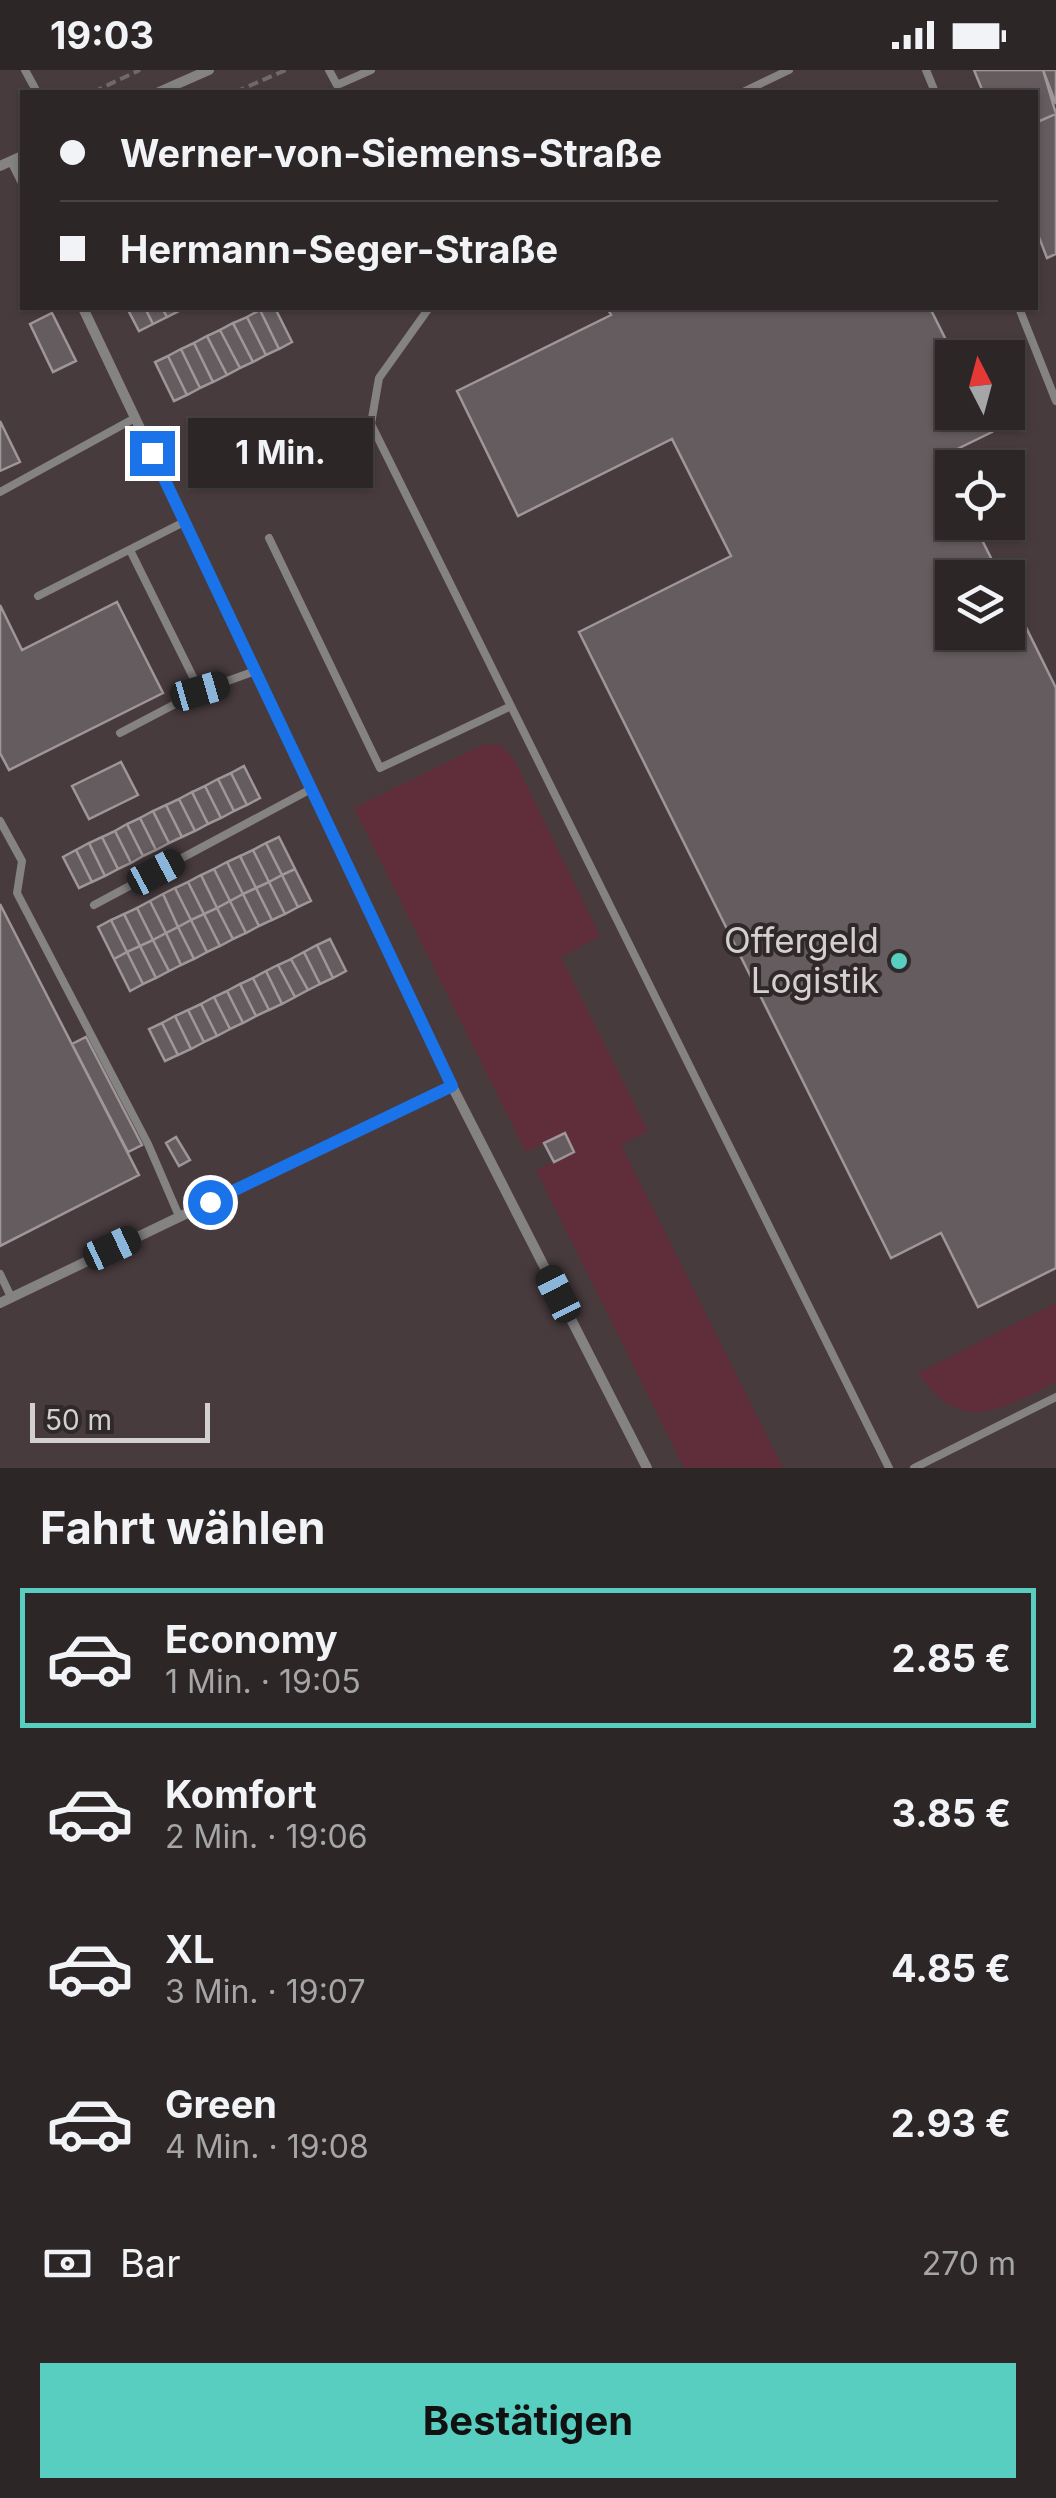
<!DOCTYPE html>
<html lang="de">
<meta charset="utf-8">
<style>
:root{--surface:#2c2627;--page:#342e2f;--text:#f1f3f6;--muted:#a6a5a7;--line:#484344;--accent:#58cec0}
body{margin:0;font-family:Inter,sans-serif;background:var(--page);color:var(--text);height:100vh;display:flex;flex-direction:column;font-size:38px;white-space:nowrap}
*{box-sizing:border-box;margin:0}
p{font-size:32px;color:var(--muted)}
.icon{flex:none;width:55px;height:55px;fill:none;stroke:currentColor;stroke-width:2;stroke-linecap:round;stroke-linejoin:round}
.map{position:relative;height:1398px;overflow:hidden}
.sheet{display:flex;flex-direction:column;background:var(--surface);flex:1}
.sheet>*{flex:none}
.banner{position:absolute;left:20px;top:20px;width:1018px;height:220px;border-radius:0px;box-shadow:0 2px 8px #0004,0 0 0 2px var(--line);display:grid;align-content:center;height:220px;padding:0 40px;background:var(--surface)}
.needle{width:65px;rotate:354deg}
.fabs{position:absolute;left:935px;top:270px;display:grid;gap:20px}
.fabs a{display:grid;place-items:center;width:90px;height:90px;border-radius:0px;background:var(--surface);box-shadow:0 2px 8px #0004,0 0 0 2px var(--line);font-size:50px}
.scale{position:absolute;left:30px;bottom:25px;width:180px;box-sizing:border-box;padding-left:10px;border:5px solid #d4d0d1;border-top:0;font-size:28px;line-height:35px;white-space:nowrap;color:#d4d0d1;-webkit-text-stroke:8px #30292a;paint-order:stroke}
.end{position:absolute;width:45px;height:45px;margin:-22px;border:12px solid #1a73e8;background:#fff;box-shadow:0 0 0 5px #fff}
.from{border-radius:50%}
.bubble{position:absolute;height:70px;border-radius:0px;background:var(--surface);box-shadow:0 2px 8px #0004,0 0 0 2px var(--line);font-size:32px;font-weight:700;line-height:70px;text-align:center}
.car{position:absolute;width:30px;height:60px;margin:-30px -15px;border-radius:12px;box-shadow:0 0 8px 2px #0007;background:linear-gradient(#222 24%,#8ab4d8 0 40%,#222 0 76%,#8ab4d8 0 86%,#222 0)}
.banner b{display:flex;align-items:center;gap:35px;height:95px;font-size:38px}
.banner b+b{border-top:2px solid var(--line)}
.banner i{width:25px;height:25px;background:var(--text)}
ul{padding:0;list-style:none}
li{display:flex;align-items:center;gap:30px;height:140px;margin:0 20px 15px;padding:0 20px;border:5px solid transparent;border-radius:0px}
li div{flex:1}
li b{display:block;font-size:38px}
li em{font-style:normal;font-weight:700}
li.current{border-color:var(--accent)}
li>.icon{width:90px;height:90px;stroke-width:1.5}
h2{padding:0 40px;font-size:45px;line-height:120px}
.pay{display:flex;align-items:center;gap:25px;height:110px;padding:0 40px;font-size:38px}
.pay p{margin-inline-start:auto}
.action{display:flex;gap:20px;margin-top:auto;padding:20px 40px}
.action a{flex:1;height:115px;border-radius:0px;background:var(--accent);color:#111;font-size:40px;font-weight:700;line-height:115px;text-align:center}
.status{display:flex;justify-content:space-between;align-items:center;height:70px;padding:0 50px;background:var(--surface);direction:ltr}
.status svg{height:28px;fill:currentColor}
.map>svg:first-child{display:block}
.built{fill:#483b3e;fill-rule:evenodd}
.green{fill:#602d3b}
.building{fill:#645c5e;stroke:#9e9698;stroke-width:2.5}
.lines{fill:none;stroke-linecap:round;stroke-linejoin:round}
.path{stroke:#6f696a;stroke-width:4;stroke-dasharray:10 5;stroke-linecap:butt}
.service{stroke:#858282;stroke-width:8}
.minor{stroke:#858282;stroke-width:10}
.route{stroke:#1a73e8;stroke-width:12}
.poi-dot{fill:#58cec0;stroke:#30292a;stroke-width:4}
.labels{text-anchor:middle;stroke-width:8;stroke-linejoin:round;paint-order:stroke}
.poi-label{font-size:35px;fill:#d4d0d1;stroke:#30292a;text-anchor:end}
</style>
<div class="status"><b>19:03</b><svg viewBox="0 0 49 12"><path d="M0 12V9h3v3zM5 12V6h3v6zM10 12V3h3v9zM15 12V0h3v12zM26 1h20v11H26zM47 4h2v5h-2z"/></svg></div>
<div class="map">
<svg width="1056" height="1398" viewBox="0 0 1056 1398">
<rect width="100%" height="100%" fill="#3a3334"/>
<path class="built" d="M0,0H1056V1398H0ZM22,22H1035V238H22ZM952,288H1008V342H952ZM952,398H1008V452H952ZM952,508H1008V562H952Z"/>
<path class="green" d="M482,675H501L514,689L600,866L561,887L648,1061L621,1075L783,1398H684L536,1100L574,1082L565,1063L526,1082L354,738Z
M1056,1233V1312C1000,1340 961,1366 918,1303Z"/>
<path class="building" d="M974,0H1043L1056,44L1035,53V22H983Z
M1043,0H1056V34Z
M1056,44V184L1047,188L1035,157V53Z
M127,238H145L153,254L139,261Z
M145,238H162L167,247L153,254Z
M162,238H180L181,240L167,247Z
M275,238L292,272L279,279L260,240Z
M607,238H930L955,288L952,342H982L992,362L941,387L952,410V452H973L1001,508H952V562H1008V521L1056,618V1198L978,1237L941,1163L891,1188L579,562L731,486L672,369L518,446L457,321L611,245Z
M260,240L279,279L266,285L247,247Z
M52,243L76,291L53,302L30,254Z
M247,247L266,285L253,292L233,253Z
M233,253L253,292L240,298L220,260Z
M220,260L240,298L227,305L207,266Z
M207,266L227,305L213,312L194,273Z
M194,273L213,312L200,318L181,279Z
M181,279L200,318L187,325L168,286Z
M168,286L187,325L174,331L155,292Z
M0,351L20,392L0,401Z
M117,532L163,623L9,700L0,683V535L22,580Z
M121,692L138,725L89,749L72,716Z
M244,696L260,728L247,735L231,703Z
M231,703L247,735L234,741L218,709Z
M218,709L234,741L221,748L205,716Z
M205,716L221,748L208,754L192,722Z
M192,722L208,754L195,761L179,729Z
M179,729L195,761L182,767L166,735Z
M166,735L182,767L169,773L153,741Z
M153,741L169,773L156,780L140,748Z
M140,748L156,780L143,786L127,754Z
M127,754L143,786L131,793L115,761Z
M115,761L131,793L118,799L102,767Z
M102,767L118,799L105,806L89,773Z
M279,767L295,799L282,805L266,773Z
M89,773L105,806L92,812L76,780Z
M266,773L282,805L269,812L253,780Z
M76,780L92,812L79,818L63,787Z
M253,780L269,812L256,818L240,786Z
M240,786L256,818L243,824L227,792Z
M227,792L243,824L230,831L214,799Z
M214,799L230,831L217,838L201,805Z
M295,799L311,831L298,837L282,805Z
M201,805L217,838L204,844L188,812Z
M282,805L298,837L285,844L269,812Z
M188,812L204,844L191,850L175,818Z
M269,812L285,844L272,850L256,818Z
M175,818L191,850L178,857L163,824Z
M256,818L272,850L259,856L243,824Z
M163,824L178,857L166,863L150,831Z
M243,824L259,856L246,863L230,831Z
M150,831L166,863L153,870L137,838Z
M230,831L246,863L233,869L217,838Z
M0,834L139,1105L0,1176Z
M137,838L153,870L140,876L124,844Z
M217,838L233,869L220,876L204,844Z
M124,844L140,876L127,882L111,850Z
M204,844L220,876L207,882L191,850Z
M111,850L127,882L114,889L98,857Z
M191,850L207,882L194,889L178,857Z
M178,857L194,889L181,895L166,863Z
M166,863L181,895L169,901L153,870Z
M330,869L346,901L333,908L317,875Z
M153,870L169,901L156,908L140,876Z
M317,875L333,908L320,914L304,882Z
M140,876L156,908L143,914L127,882Z
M127,882L143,914L130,921L114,889Z
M304,882L320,914L308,920L291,889Z
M291,889L308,920L295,927L278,895Z
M278,895L295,927L282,934L266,901Z
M266,901L282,934L269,940L253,908Z
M253,908L269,940L256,946L240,914Z
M240,914L256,946L243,953L227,921Z
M227,921L243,953L230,959L214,927Z
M214,927L230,959L217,966L201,934Z
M201,934L217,966L204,972L188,940Z
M188,940L204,972L191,979L175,946Z
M175,946L191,979L178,985L162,953Z
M162,953L178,985L165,991L149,959Z
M86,967L142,1075L128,1082L72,974Z
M565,1063L574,1082L554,1092L544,1073Z
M176,1067L190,1090L179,1096L166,1073Z"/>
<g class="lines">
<path class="path" d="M93,22L140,0
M235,22L286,0"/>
<path class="service" d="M25,0L37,22
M329,0L337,15L371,0
M926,0L935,22
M743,22L789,0
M429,238L379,308L371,354L889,1398
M1019,238L1056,331
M0,422L135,348
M269,468L380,698L511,636
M38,526L184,452
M200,621L255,601
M120,663L200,621L130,480
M0,751L22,791L17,823L148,1074L179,1146
M94,835L311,719
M0,1204L11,1227
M914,1398L1056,1327"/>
<path class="minor" d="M159,22L209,0
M12,91L22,111
M0,96L22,86
M83,238L452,1016L647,1398
M0,1233L452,1016"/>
</g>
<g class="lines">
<path class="route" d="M152,383L452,1016L210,1132"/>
</g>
<circle class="poi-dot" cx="899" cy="891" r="10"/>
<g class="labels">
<g class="poi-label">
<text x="879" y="883">Offergeld<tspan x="879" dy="40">Logistik</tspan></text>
</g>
</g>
</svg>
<div class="fabs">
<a><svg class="needle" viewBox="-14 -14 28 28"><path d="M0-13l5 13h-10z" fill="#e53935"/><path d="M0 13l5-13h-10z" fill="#a6a5a7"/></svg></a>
<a><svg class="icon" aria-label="locate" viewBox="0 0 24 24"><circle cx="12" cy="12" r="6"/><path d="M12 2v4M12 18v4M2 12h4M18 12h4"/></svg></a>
<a><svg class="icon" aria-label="layers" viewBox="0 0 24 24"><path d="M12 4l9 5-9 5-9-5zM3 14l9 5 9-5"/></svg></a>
</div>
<div class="scale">50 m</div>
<i class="end from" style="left:210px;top:1132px"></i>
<i class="end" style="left:152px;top:383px"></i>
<div class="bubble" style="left:188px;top:348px;width:185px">1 Min.</div>
<i class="car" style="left:200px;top:621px;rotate:74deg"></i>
<i class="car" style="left:156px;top:802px;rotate:62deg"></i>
<i class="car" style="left:112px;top:1178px;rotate:65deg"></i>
<i class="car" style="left:558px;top:1224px;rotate:333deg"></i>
<div class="banner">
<b><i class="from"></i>Werner-von-Siemens-Straße</b>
<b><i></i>Hermann-Seger-Straße</b>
</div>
</div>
<section class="sheet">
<h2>Fahrt wählen</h2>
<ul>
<li class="current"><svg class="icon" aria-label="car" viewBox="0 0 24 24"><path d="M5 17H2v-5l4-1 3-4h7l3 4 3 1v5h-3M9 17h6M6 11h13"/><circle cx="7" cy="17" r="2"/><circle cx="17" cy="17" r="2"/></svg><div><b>Economy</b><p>1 Min. · 19:05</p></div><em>2.85 €</em></li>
<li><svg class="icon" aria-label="car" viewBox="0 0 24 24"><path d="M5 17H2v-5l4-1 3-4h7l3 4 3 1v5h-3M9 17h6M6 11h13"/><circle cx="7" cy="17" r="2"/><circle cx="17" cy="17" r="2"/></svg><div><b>Komfort</b><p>2 Min. · 19:06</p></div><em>3.85 €</em></li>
<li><svg class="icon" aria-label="car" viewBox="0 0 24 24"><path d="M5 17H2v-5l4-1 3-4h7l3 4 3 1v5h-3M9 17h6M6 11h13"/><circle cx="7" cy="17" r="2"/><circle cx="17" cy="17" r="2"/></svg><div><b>XL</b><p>3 Min. · 19:07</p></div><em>4.85 €</em></li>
<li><svg class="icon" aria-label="car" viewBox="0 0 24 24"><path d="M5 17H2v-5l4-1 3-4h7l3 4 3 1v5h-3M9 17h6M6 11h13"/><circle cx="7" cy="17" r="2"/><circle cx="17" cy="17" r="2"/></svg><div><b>Green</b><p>4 Min. · 19:08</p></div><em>2.93 €</em></li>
</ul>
<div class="pay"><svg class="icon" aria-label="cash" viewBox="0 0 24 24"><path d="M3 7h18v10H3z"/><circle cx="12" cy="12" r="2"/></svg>Bar<p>270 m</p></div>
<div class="action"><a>Bestätigen</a></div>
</section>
